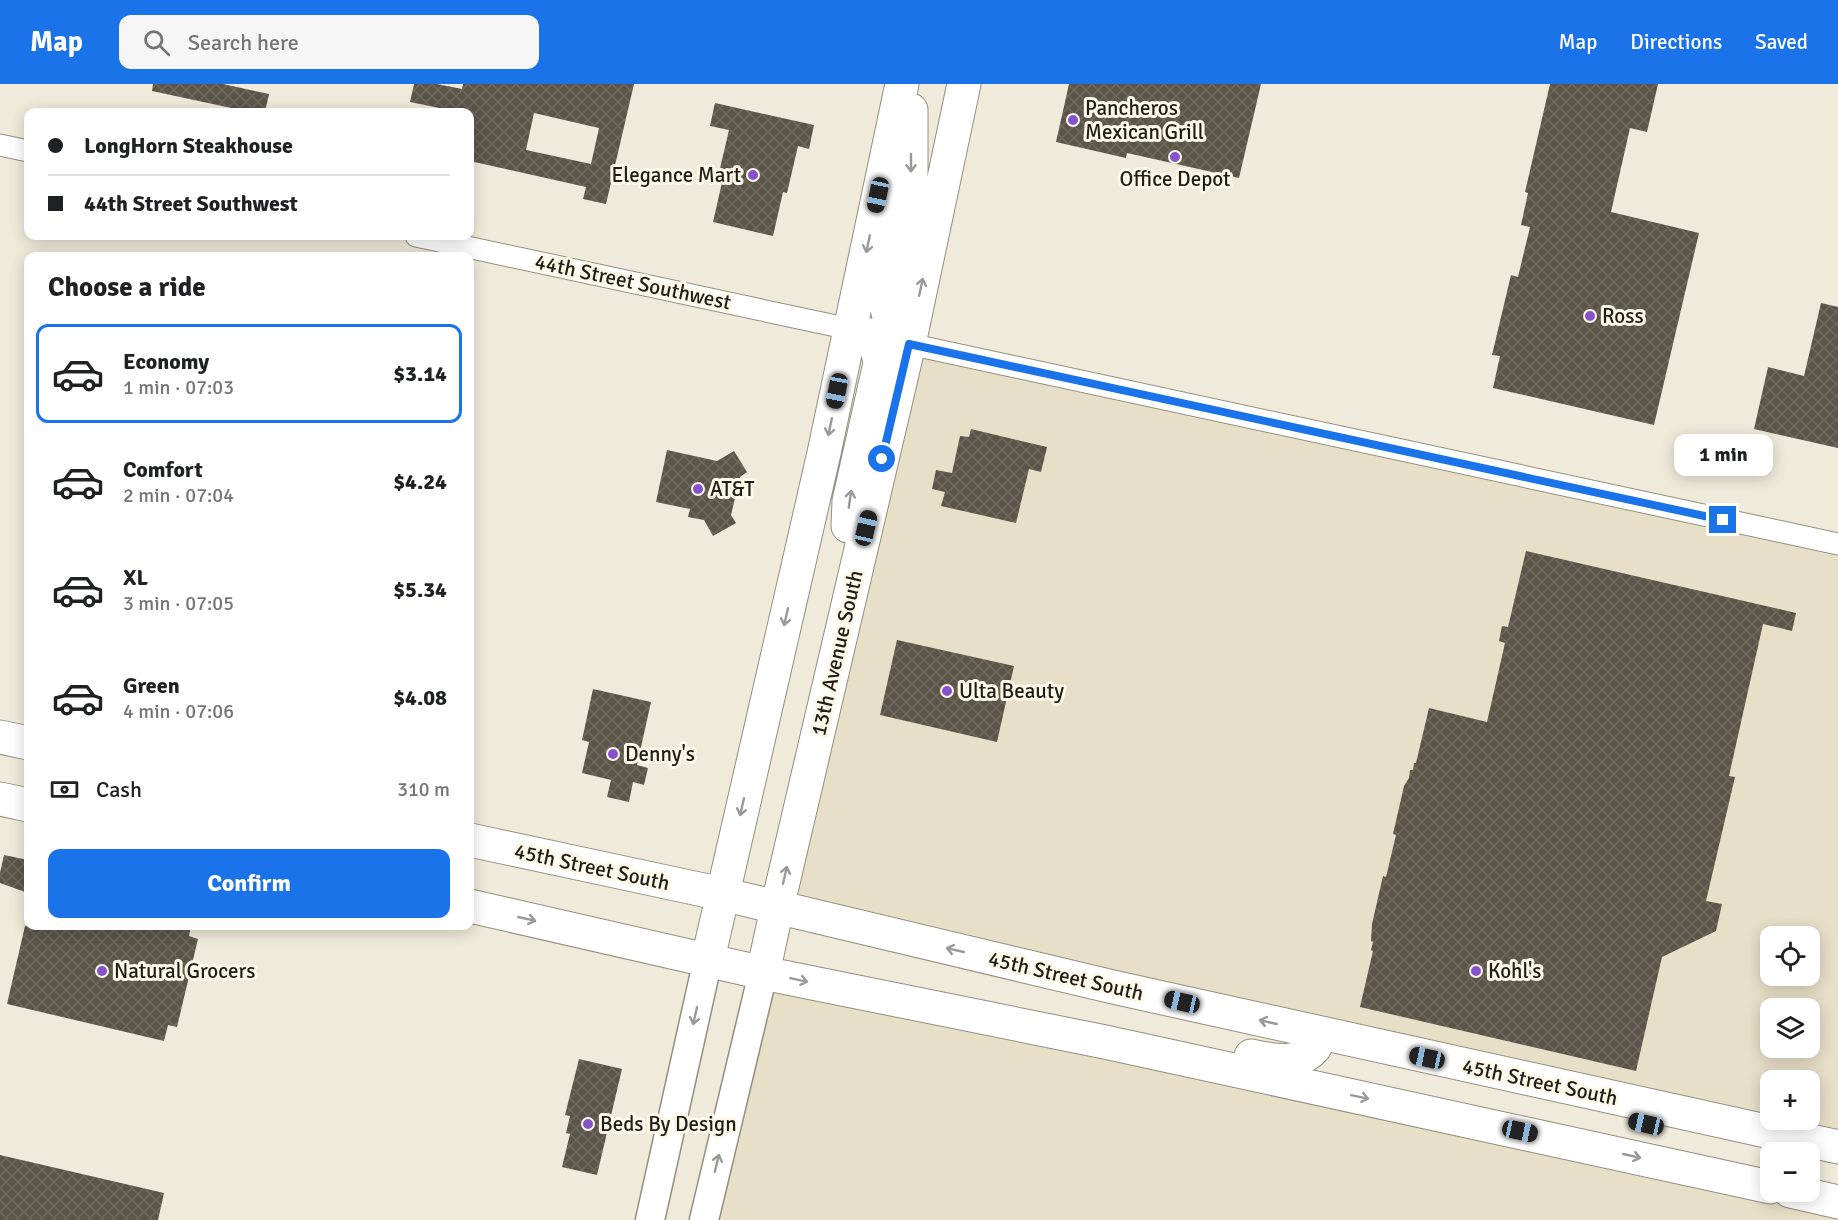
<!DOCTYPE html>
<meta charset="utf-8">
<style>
:root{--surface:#fff;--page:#f6f6f6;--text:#202124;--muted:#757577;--line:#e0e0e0;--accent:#1a73e8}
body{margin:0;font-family:Signika,sans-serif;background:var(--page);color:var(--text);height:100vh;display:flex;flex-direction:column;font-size:22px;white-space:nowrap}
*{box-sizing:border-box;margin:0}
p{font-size:20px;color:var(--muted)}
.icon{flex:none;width:33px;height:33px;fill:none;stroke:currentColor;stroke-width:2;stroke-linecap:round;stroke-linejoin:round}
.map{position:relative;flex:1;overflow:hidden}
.details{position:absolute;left:24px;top:168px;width:450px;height:678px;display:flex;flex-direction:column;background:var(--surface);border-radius:12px;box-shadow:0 3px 15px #0003}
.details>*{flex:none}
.hud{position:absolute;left:24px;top:24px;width:450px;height:132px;border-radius:12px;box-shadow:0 3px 15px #0003;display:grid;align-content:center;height:132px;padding:0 24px;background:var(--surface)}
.buttons{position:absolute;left:1760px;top:842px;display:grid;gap:12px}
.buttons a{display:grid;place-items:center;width:60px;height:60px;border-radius:12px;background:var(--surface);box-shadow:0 3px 15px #0003;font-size:30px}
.end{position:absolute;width:27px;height:27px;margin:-14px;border:8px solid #1a73e8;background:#fff;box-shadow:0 0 0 3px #fff}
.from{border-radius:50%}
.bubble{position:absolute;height:42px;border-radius:12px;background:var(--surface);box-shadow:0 3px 15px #0003;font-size:20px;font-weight:700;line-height:42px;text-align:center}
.car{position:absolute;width:18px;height:36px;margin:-18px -9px;border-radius:8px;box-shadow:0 0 4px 2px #0007;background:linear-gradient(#222 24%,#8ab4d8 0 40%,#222 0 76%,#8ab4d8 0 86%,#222 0)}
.hud b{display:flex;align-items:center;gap:21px;height:57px;font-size:22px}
.hud b+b{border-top:2px solid var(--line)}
.hud i{width:15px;height:15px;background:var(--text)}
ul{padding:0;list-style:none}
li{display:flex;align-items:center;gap:18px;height:99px;margin:0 12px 9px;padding:0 12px;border:3px solid transparent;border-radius:12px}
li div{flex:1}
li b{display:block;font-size:22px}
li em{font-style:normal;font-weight:700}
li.on{border-color:var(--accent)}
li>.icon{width:54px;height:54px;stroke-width:1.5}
h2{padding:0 24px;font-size:27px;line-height:72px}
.pay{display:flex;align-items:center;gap:15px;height:66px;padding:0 24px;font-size:22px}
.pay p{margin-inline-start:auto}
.cta{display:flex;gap:12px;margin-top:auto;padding:12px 24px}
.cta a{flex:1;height:69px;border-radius:12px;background:var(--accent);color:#fff;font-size:24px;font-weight:700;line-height:69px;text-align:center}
header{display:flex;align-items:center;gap:36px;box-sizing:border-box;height:84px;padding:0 30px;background:var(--accent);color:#fff}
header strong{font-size:28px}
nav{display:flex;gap:33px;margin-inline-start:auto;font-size:21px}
.search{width:420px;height:54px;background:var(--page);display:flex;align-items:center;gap:15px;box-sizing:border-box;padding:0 21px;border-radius:12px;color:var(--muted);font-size:22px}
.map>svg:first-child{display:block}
.built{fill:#e8dfc8;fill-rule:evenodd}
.building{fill:url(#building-cross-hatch);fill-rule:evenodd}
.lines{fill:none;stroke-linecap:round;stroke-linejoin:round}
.minor-casing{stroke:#938e7f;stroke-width:23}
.secondary-casing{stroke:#938e7f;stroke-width:31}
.primary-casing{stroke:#938e7f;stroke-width:35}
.minor{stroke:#fff;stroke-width:21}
.secondary{stroke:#fff;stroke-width:28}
.primary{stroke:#fff;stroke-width:33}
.oneway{stroke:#9a9997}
.route{stroke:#1a73e8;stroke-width:8}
.poi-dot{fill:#8652cb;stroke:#fdf8e8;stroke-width:2}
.labels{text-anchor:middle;stroke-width:6;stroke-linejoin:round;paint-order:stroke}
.poi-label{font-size:21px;fill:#1f1d17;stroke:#fdf8e8;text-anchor:start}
.street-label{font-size:21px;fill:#1f1d17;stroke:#fdf8e8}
</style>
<header>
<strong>Map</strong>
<div class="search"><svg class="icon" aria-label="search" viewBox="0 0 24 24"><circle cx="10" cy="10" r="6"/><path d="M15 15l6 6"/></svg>Search here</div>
<nav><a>Map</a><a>Directions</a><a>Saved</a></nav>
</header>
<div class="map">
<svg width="1838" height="1136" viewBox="0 0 1838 1136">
<defs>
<pattern id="building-cross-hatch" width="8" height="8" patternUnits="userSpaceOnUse" patternTransform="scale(1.5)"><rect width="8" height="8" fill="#5a5548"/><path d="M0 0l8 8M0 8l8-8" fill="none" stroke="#6e695f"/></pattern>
</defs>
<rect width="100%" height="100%" fill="#f0eada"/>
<path class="built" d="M916,272L1838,472V1050L1771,1035H1809V996H1770V1035L784,818ZM1770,852H1809V891H1770ZM1770,924H1809V963H1770Z
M768,901L1838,1126V1136H714Z"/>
<path class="building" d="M153,0H223L269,10L265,28H250L152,7Z
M414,0H437L462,5L463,0H634L606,120L583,115L586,103L470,77V28H459L410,18ZM534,29L599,44L591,80L526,66Z
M1069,0H1261L1239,94L1127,69L1126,74L1056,58Z
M1550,0H1658L1647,48L1630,44L1611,128L1699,149L1654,341L1493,304L1500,272L1492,271L1511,191L1518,193L1530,143L1521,141L1528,109L1525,108Z
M715,19L814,41L809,65L798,62L787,109L783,108L773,152L713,138L723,94L718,93L729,46L710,42Z
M1821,219L1838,223V364L1754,345L1768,283L1804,292Z
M971,345L1047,363L1041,388L1029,385L1016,439L941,422L945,408L932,405L936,386L952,389L960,352L969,353Z
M667,366L717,377L734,367L747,388L740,393L731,431L736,439L713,452L704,436L688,433L690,425L656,418Z
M1526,467L1796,529L1792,547L1763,540L1729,692L1735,693L1706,817L1722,820L1716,847L1662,873L1636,987L1360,923L1373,867L1371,866L1373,858L1371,857L1372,840L1383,792L1386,793L1396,751L1393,750L1404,702L1409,694L1410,686H1413L1414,679H1416L1429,624L1487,638L1505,559L1499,557L1502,542L1508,543Z
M897,556L1014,582L997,658L880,631Z
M593,605L651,618L637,681L648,684L644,701L633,698L629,718L607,713L611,696L582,689L589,658L582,656Z
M4,771L28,776V809L0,799V789Z
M25,842H191L189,852L198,855L177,943L168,941L164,957L7,920Z
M579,975L622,985L597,1091L562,1083L570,1050L566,1049L570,1032L565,1031Z
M0,1071L164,1109L158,1136H0Z"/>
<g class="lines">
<defs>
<path id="minor" d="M0,61L28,67
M416,152L850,245
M909,260L1838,460"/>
<path id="secondary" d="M650,1136L708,875
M704,1136L763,889"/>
<path id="primary" d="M909,260L891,243L887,224L889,203L911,106V26
M848,442L849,417L880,279L877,264L871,252L850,245
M0,653L28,659
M0,715L28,721
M470,756L722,810L1113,903L1838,1063
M470,822L763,889L1105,958L1770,1103
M708,875L824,369L902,0
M763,889L777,824L909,260L964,0
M1251,972C1271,976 1299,983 1315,963C1317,960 1318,953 1319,949
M1790,1107L1838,1118"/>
</defs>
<use href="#minor" class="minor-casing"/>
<use href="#secondary" class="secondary-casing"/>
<use href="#primary" class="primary-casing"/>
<use href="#minor" class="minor"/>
<use href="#secondary" class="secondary"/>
<use href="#primary" class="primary"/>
</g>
<defs><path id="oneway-shaft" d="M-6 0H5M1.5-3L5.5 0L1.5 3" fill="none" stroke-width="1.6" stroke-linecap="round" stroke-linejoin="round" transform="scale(1.5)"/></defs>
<g class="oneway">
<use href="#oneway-shaft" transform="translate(911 79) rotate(90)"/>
<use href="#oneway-shaft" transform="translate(868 160) rotate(102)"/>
<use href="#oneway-shaft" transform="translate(921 203) rotate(-78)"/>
<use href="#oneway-shaft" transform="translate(830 343) rotate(102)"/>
<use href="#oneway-shaft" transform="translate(850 415) rotate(-82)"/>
<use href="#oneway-shaft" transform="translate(786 533) rotate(103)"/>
<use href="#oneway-shaft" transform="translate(742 723) rotate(103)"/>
<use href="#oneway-shaft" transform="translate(785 791) rotate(-77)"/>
<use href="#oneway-shaft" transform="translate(527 835) rotate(13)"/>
<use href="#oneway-shaft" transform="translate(955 866) rotate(-167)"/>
<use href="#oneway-shaft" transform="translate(799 896) rotate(12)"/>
<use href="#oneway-shaft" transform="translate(695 932) rotate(103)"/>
<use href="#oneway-shaft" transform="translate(1268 938) rotate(-167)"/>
<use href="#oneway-shaft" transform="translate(1360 1013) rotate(12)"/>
<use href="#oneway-shaft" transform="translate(1632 1072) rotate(13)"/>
<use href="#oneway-shaft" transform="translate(717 1079) rotate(-76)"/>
</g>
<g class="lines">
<path class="route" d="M882,375L909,260L1723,436"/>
</g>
<g class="poi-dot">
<circle cx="1073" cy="36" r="6"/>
<circle cx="1175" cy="73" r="6"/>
<circle cx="753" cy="91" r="6"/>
<circle cx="1590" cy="232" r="6"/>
<circle cx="698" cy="405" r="6"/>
<circle cx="947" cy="607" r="6"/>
<circle cx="613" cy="670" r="6"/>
<circle cx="102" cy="887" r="6"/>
<circle cx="1476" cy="887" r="6"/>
<circle cx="588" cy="1040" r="6"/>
</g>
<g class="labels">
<g class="poi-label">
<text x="1085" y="31">Pancheros<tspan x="1085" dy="24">Mexican Grill</tspan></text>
<text x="741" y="98" text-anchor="end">Elegance Mart</text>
<text x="1175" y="102" text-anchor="middle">Office Depot</text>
<text x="1602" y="239">Ross</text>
<text x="710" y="412">AT&amp;T</text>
<text x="959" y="614">Ulta Beauty</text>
<text x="625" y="677">Denny's</text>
<text x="114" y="894">Natural Grocers</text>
<text x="1488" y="894">Kohl's</text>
<text x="600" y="1047">Beds By Design</text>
</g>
<g class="street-label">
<text transform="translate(633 198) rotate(12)" y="7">44th Street Southwest</text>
<text transform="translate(837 569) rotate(-77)" y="7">13th Avenue South</text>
<text transform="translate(592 783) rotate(12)" y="7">45th Street South</text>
<text transform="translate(1066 892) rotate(13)" y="7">45th Street South</text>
<text transform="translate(1540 998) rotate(12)" y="7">45th Street South</text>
</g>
</g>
</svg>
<div class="buttons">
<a><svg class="icon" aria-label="locate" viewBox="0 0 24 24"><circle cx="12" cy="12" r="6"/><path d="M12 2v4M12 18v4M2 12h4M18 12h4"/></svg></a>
<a><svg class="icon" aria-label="layers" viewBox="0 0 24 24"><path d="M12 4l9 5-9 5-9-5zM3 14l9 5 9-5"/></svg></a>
<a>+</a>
<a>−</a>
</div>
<i class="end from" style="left:882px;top:375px"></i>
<i class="end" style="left:1723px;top:436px"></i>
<div class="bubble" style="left:1674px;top:350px;width:99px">1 min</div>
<i class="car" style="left:878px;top:111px;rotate:192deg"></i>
<i class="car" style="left:837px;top:307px;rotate:191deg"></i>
<i class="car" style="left:866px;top:444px;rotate:13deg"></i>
<i class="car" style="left:1182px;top:918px;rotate:283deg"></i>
<i class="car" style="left:1427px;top:974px;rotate:282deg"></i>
<i class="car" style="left:1646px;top:1040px;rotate:283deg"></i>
<i class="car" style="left:1520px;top:1047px;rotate:102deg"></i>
<div class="hud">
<b><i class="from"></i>LongHorn Steakhouse</b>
<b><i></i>44th Street Southwest</b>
</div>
<section class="details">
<h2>Choose a ride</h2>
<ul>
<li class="on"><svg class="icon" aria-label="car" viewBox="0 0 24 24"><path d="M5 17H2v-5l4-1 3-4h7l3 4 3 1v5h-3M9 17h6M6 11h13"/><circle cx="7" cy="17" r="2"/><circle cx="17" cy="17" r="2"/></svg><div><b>Economy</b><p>1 min · 07:03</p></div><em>$3.14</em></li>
<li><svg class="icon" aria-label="car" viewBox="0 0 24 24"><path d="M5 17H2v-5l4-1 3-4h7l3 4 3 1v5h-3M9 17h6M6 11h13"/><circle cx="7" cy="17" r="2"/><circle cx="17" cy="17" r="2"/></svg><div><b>Comfort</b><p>2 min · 07:04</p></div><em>$4.24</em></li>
<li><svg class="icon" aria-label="car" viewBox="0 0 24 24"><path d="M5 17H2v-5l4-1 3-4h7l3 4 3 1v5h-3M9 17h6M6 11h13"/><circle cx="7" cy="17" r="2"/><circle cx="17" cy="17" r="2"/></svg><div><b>XL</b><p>3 min · 07:05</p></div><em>$5.34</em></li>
<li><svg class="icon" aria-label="car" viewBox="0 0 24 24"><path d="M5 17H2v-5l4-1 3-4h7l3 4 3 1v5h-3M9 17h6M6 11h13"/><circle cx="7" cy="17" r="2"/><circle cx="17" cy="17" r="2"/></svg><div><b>Green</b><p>4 min · 07:06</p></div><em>$4.08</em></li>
</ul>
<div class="pay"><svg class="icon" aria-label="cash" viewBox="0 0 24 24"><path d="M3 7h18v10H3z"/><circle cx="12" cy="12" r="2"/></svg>Cash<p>310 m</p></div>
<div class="cta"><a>Confirm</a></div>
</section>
</div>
